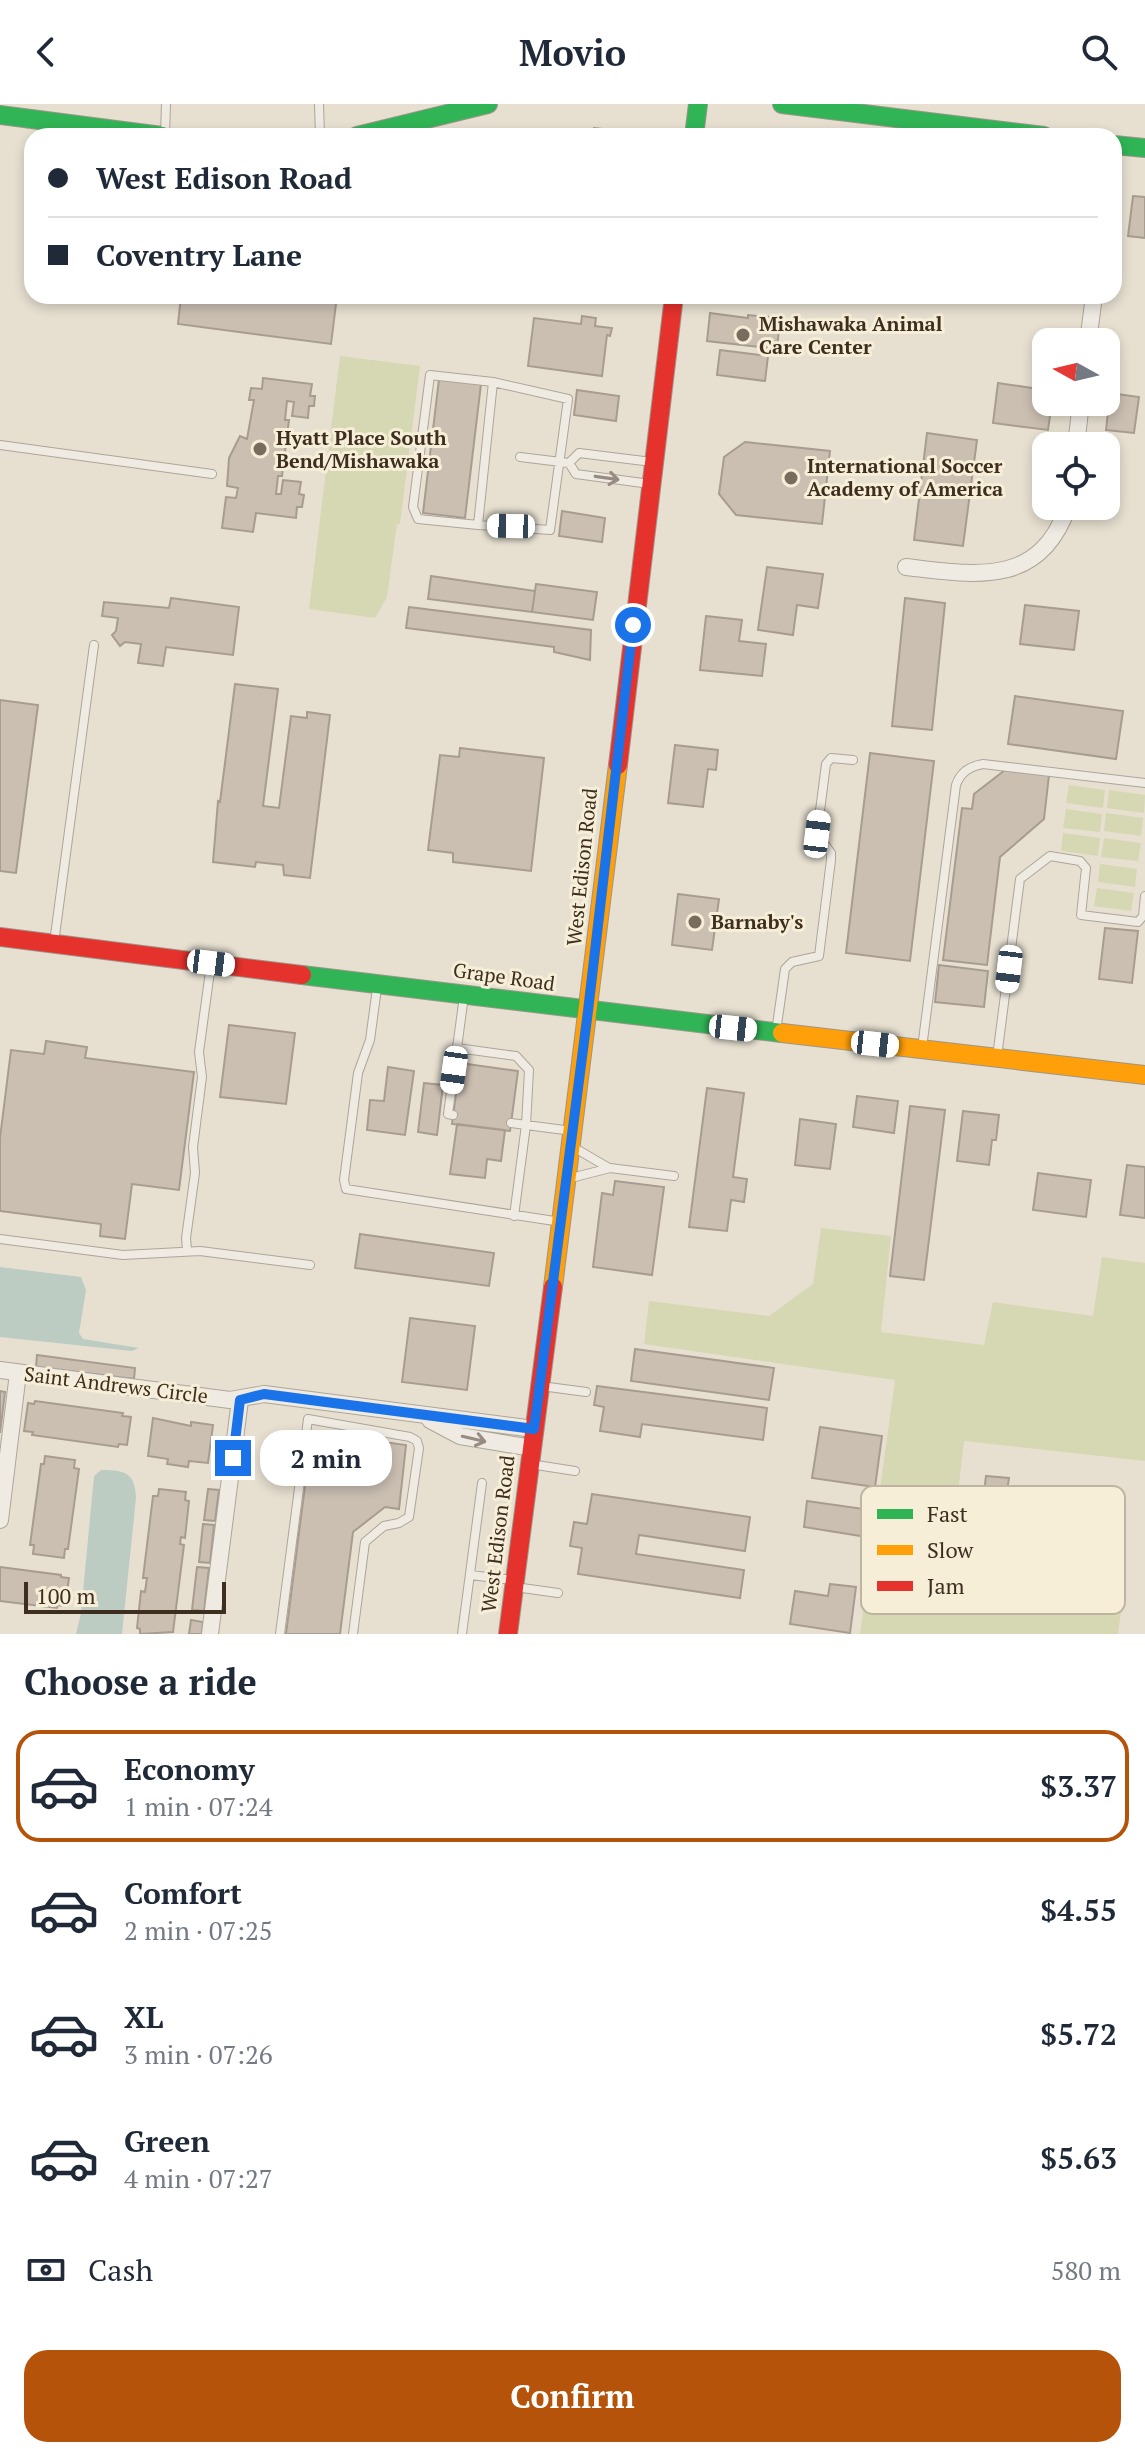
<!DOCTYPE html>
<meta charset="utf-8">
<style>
:root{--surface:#fff;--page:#f2f2f3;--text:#1f2937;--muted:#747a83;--line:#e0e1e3;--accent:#b45309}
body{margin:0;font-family:"PT Serif",serif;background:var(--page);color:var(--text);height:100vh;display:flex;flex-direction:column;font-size:30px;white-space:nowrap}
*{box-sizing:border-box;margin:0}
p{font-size:26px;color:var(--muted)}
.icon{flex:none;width:44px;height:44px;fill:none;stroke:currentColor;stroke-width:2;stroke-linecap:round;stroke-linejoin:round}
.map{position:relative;height:1530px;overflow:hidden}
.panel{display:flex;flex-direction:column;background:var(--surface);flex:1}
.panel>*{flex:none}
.banner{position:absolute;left:24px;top:24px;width:1098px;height:176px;border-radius:24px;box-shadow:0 4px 12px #0003;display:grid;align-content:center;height:176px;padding:0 24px;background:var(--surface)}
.needle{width:52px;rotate:278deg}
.tools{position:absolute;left:1032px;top:224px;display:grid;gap:16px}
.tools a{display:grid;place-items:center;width:88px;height:88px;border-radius:16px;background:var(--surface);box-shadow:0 4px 12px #0003;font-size:40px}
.scale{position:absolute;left:24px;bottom:20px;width:202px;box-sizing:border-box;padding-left:8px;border:4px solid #3d2e20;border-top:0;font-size:22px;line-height:28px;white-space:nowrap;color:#3d2e20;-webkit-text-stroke:6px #f7eed8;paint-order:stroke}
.end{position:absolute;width:36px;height:36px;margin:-18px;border:10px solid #1a73e8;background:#fff;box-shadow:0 0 0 4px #fff}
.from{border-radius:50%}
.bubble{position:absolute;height:56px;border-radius:24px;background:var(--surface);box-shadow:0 4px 12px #0003;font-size:26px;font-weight:600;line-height:56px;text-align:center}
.car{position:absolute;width:24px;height:48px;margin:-24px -12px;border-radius:10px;box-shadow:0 0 6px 2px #0007;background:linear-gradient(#fff 24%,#345 0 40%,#fff 0 76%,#345 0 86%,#fff 0)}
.banner b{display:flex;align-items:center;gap:28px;height:76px;font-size:30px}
.banner b+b{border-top:2px solid var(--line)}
.banner i{width:20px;height:20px;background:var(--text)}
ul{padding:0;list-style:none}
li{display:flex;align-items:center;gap:24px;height:112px;margin:0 16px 12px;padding:0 8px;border:4px solid transparent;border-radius:24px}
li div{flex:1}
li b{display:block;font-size:30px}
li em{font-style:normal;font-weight:600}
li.selected{border-color:var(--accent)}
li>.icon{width:72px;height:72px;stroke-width:1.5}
h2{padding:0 24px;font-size:36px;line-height:96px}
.pay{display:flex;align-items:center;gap:20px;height:88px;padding:0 24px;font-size:30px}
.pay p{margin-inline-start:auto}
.button{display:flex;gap:16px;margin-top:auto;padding:16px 24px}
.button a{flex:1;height:92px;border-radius:24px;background:var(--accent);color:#fff;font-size:32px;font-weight:600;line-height:92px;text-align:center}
header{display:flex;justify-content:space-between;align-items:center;height:104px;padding:0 24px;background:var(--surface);font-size:36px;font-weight:600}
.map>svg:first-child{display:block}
.green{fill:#d6d7b3}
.water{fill:#bcccc2}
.building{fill:#cbbfb2;stroke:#a89c90;stroke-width:2}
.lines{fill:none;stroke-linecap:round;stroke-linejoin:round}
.lane-casing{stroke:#ada599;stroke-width:10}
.street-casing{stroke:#ada599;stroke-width:18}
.fast-casing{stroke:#9c958a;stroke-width:20}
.slow-casing{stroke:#9c958a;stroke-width:20}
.jam-casing{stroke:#9c958a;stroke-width:20}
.lane{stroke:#efebe3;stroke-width:8}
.street{stroke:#efebe3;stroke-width:16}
.fast{stroke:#30b455;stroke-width:18}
.slow{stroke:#ff9f0a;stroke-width:18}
.jam{stroke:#e5322d;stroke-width:18}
.oneway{stroke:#968c82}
.route{stroke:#1a73e8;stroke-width:10}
.poi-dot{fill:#786c5e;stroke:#f7eed8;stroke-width:3}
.labels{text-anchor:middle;stroke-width:6;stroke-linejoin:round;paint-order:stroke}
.poi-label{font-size:20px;font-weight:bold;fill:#3d2e20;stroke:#f7eed8;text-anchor:start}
.street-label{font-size:20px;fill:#3d2e20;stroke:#f7eed8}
.key{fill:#f7eed8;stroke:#bfb4a1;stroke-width:2}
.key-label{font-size:22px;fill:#3d2e20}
</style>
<header><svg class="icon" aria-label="back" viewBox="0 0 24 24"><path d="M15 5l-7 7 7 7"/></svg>Movio<svg class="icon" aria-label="search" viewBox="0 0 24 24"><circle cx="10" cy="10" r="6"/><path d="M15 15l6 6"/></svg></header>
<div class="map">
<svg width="1145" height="1530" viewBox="0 0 1145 1530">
<rect width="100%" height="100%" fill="#e7e0d1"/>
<path class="green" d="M340,252L420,262L400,420H397L387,493L375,514L309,505Z
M1069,681L1105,686L1103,704L1066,699Z
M1109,686L1145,691L1144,709L1107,704Z
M1066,705L1102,710L1100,728L1063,724Z
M1106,709L1143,714L1141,732L1104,727Z
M1063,729L1100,734L1098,752L1061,747Z
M1104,734L1141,739L1138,757L1101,753Z
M1100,760L1137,765L1135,783L1098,778Z
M1097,784L1134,789L1131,807L1094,802Z
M821,1124L891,1132L881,1228L984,1241L993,1198L1093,1212L1102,1153L1145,1159V1357L964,1337L948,1477L1122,1500L1118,1530H860L895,1276L644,1240L649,1197L769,1212L813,1180Z"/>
<path class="water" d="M0,1163L81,1173L86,1186L79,1229L83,1235L139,1244L132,1247L0,1233Z
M101,1366C126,1366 135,1369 136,1394L122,1530H76L81,1509L94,1372Z"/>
<path class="building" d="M594,24L645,30V32H593Z
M32,74V118L26,117Z
M1133,92L1145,93V134L1128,132Z
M181,192H337L331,240L178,220Z
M710,209L748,214V211L771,213L769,224L779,225L777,245L707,237Z
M582,212L596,214L595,222L612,224L610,232L607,231L602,272L528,262L534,214L581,220Z
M720,246L768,252L765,277L717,271Z
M263,274L312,280L310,292H315L314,302H309L308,314L292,312L294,298L287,297L285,316H289L282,372H278L276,390H281L283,376L301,378L299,390L304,391L302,403H297L296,414L256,409L253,428L222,424L226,393L236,394L238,384L227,382L229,354L240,332L247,335L254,296H249L251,284L262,285Z
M439,275L481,280L465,414L423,409Z
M998,279L1046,286V298H1052L1048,326L993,319Z
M577,286L619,292L616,317L574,311Z
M1110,289L1139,293L1134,329L1106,326Z
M927,329L977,336L963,442L914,436Z
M745,338L830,347L822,420L736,411L719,390L724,353Z
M562,407L605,414L602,438L559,432Z
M767,463L823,470L818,504L797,501L793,531L758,526Z
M431,472L535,487L532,508L428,495Z
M536,480L597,488L593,516L532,508Z
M171,494L239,503L233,551L166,543L163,562L138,559L141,540L125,538L120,542L112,531L116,527L118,514L102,512L104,498L169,504Z
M905,494L945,499L932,626L892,622Z
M1025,501L1079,507L1074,546L1020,540Z
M409,503L591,526L590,556L554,548V543L406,524Z
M706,512L742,516L739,537L766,540L762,572L700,566Z
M235,580L278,585L263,702L279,704L291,612L307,614V608L330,611L310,774L284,771L283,761L256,758L255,763L213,758L218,697L220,698Z
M1015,592L1123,607L1116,655L1008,640Z
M0,596L38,601L16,769L0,767Z
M675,641L718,646L716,666L708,665L703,703L668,699Z
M460,644L544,654L531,767L453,758V749L428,746L440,651L459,653Z
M870,649L934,657L910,857L846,849Z
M1005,666L1049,671L1044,715L1000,753L987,861L943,856L962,704L972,705L974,690Z
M678,790L719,795L712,846L672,841Z
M1105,824L1138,827L1132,879L1099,875Z
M939,861L988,867L984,903L935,898Z
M229,921L295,929L286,1000L220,993Z
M46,937L87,943L85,954L194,968L179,1086L132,1080L125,1135L100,1132L101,1120L0,1107V1034L11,946L44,950Z
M460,959L518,967L510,1027L452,1020Z
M388,963L414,967L405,1031L367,1026L370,996L384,997Z
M424,979L443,981L437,1031L418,1028Z
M707,984L744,989L733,1073L747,1075L744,1098L731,1096L727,1127L689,1123Z
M857,992L898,997L894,1029L853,1023Z
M910,1002L945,1006L924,1176L890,1172Z
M963,1007L999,1011L996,1036H992L989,1061L957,1057Z
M800,1015L836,1020L830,1065L795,1061Z
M457,1020L505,1026L501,1057L487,1055L485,1074L450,1070Z
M1127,1061L1145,1063V1114L1120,1111Z
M1038,1069L1091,1076L1086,1113L1033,1106Z
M615,1077L664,1083L652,1171L593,1163L602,1089L613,1091Z
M360,1130L494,1149L489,1182L355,1164Z
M410,1214L475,1222L467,1286L402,1278Z
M635,1245L774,1264L769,1296L631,1277Z
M37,1251L135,1264L134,1275L36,1263Z
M597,1282L767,1304L763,1336L642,1320L640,1333L600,1327L604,1303L594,1301Z
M0,1287L5,1288L0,1329Z
M35,1297L123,1309L122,1312L131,1313L127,1341L119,1340L118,1343L32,1331L33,1328L24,1327L28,1299L34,1300Z
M153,1314L191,1322V1318L213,1321L208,1359L189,1357L188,1363L167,1360L168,1355L148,1352Z
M820,1323L882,1332L875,1383L812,1374Z
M312,1328L406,1341L399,1405L385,1403L353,1428L340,1530H286Z
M45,1352L75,1356L74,1364L79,1365L68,1445H65L64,1454L33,1450L34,1441H30L41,1360H44Z
M986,1372L1009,1374L1006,1393L1017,1394L1016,1408L982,1404Z
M159,1385L186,1388L185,1396L189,1397L185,1434L181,1433L180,1440L184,1441L173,1528L140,1530V1525L137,1524L141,1487L145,1488L147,1474H143L153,1392H158Z
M208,1385L219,1386L215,1417L204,1416Z
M592,1390L750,1413L745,1447L639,1431L636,1450L744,1466L740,1494L578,1470L582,1444L570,1442L574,1418L587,1420Z
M807,1397L871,1406L867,1433L804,1423Z
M203,1420L214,1421L210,1459L199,1458Z
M0,1463L61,1471V1473L69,1474L65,1502L58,1501L57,1504L0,1497Z
M197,1463L209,1464L204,1507L192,1506Z
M830,1480L856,1483L850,1529L790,1520L795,1487L828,1492Z
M191,1516L203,1518L202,1530H189Z"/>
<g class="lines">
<defs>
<path id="lane" d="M319,0L320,32
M165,31L166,0
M493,278L568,295L550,426L478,421Z
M0,341L212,370
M520,353L569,359L576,370L650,380
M569,359L579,349L652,358
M478,421L418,415L413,403L430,271L493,278
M54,839L94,541
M377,884L370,936L358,969L344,1076L346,1085L561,1118
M776,928L785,865L792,858L819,852L831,756V749L817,730L826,660L831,654L853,656
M457,944L516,952L529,966L526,1021L514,1112
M922,944L956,681C960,669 970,662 983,660L1145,679
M997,953L1020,775L1050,752L1080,757L1086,764L1081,811L1138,818L1143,812L1145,792
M453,1011L448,1010L464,892
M511,1019L572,1027
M573,1043L609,1064
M567,1075L610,1064L674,1072
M0,1135L123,1151L200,1147L310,1161
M187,1146L186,1134L195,1069L193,1043L202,973L199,948L211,860
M541,1282L586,1288
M530,1360L575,1367
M470,1471L513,1476
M515,1483L558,1489
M280,1530L308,1315L410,1333L417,1337L419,1344L409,1413L399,1419L384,1422L365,1438L353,1530
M462,1530L482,1379"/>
<path id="street" d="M1088,238L1094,192
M1076,342L1081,298
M906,463C975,471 1040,484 1068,402
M0,1266L230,1296L264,1290L534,1325
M430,1316L460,1332L532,1344
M0,1416L18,1269
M210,1530L240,1296"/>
<path id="fast" d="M782,0L1044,32
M0,11L162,32
M357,32L488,0
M694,32L698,0
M1114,41L1145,44
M302,871L782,929"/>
<path id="slow" d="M782,929L1145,971
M553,1183L618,661"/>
<path id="jam" d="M618,661L674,192
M0,833L302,871
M508,1530L553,1183"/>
</defs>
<use href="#lane" class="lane-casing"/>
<use href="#street" class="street-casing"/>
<use href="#fast" class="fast-casing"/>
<use href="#slow" class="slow-casing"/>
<use href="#jam" class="jam-casing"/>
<use href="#lane" class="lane"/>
<use href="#street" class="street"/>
<use href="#fast" class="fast"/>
<use href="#slow" class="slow"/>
<use href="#jam" class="jam"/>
</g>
<defs><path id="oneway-shaft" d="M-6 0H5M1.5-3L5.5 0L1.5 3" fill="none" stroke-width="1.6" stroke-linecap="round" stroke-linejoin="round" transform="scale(2)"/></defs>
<g class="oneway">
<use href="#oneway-shaft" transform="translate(607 374) rotate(8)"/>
<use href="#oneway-shaft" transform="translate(474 1335) rotate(13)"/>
</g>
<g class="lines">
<path class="route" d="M233,1354L240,1296L264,1290L534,1325L588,907L633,521"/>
</g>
<g class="poi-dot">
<circle cx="743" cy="231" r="8"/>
<circle cx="260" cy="345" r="8"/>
<circle cx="791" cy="374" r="8"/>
<circle cx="695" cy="818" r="8"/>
</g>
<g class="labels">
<g class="poi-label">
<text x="759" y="227">Mishawaka Animal<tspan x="759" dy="23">Care Center</tspan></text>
<text x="276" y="341">Hyatt Place South<tspan x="276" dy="23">Bend/Mishawaka</tspan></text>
<text x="807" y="369">International Soccer<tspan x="807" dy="23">Academy of America</tspan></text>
<text x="711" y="825">Barnaby's</text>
</g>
<g class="street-label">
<text transform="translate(582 763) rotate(-84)" y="7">West Edison Road</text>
<text transform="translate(504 873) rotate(8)" y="7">Grape Road</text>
<text transform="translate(116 1281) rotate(7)" y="7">Saint Andrews Circle</text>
<text transform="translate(498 1430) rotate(-83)" y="7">West Edison Road</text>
</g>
</g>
<rect x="861" y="1382" width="264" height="128" rx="12" class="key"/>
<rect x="877" y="1405" width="36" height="10" fill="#30b455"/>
<rect x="877" y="1441" width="36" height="10" fill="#ff9f0a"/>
<rect x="877" y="1477" width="36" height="10" fill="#e5322d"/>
<g class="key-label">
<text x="927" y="1418">Fast</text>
<text x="927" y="1454">Slow</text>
<text x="927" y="1490">Jam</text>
</g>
</svg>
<div class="tools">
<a><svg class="needle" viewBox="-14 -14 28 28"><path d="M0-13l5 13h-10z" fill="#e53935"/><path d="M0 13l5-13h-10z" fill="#747a83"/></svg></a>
<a><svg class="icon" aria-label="locate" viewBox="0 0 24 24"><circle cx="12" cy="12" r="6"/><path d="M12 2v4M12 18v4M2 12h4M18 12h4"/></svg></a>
</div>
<div class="scale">100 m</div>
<i class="end from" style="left:633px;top:521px"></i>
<i class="end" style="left:233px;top:1354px"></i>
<div class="bubble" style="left:260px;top:1326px;width:132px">2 min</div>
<i class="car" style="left:511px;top:422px;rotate:271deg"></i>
<i class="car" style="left:817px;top:730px;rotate:7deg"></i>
<i class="car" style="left:211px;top:859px;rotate:97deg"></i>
<i class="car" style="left:1009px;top:865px;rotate:187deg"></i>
<i class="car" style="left:733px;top:924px;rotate:96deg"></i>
<i class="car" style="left:875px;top:940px;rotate:96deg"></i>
<i class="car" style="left:454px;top:966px;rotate:188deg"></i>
<div class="banner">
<b><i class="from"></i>West Edison Road</b>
<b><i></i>Coventry Lane</b>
</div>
</div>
<section class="panel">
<h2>Choose a ride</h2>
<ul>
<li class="selected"><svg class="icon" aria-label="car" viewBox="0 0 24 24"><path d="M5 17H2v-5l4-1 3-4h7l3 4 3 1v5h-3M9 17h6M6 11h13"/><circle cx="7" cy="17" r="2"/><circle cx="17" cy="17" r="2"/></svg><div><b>Economy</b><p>1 min · 07:24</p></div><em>$3.37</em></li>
<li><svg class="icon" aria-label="car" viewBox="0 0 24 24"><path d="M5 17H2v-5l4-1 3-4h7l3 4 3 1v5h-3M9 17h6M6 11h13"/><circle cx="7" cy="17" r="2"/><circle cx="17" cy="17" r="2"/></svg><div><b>Comfort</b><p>2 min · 07:25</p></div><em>$4.55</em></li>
<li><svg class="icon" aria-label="car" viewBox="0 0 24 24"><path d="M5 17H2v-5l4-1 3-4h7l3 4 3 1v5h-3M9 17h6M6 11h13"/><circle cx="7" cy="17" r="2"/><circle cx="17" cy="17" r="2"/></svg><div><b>XL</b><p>3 min · 07:26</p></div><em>$5.72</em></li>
<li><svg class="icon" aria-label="car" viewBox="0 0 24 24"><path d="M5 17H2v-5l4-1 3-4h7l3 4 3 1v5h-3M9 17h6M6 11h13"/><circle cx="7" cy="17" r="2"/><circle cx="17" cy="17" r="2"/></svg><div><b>Green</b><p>4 min · 07:27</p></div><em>$5.63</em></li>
</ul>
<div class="pay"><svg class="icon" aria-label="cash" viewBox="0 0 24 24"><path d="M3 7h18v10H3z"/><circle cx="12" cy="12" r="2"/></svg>Cash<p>580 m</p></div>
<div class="button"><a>Confirm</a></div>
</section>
